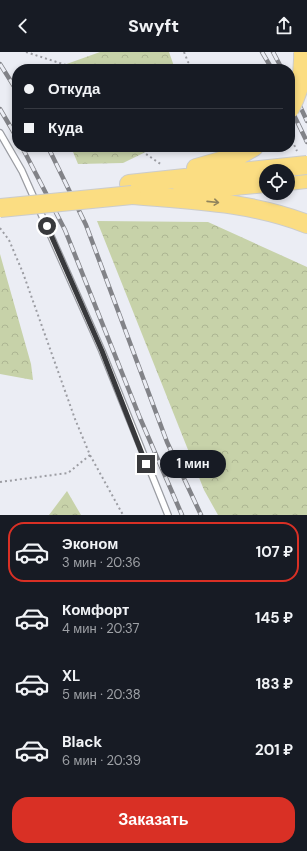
<!DOCTYPE html>
<html lang="ru">
<meta charset="utf-8">
<style>
:root{--surface:#171b24;--page:#242831;--text:#f1f3f6;--muted:#9ea1a6;--line:#363941;--accent:#d93025}
body{margin:0;font-family:"DM Sans",sans-serif;background:var(--page);color:var(--text);height:100vh;display:flex;flex-direction:column;font-size:15px;white-space:nowrap}
*{box-sizing:border-box;margin:0}
p{font-size:13px;color:var(--muted)}
.icon{flex:none;width:22px;height:22px;fill:none;stroke:currentColor;stroke-width:2;stroke-linecap:round;stroke-linejoin:round}
.map{position:relative;height:463px;overflow:hidden}
.details{display:flex;flex-direction:column;background:var(--surface);flex:1}
.details>*{flex:none}
.hud{position:absolute;left:12px;top:12px;width:283px;height:88px;border-radius:16px;box-shadow:0 2px 6px #0003;display:grid;align-content:center;height:88px;padding:0 12px;background:var(--surface)}
.controls{position:absolute;left:259px;top:112px;display:grid;gap:8px}
.controls a{display:grid;place-items:center;width:36px;height:36px;border-radius:50%;background:var(--surface);box-shadow:0 2px 6px #0003;font-size:20px}
.end{position:absolute;width:18px;height:18px;margin:-9px;border:5px solid #38393c;background:#fff;box-shadow:0 0 0 2px #fff}
.from{border-radius:50%}
.bubble{position:absolute;height:28px;border-radius:14px;background:var(--surface);box-shadow:0 2px 6px #0003;font-size:13px;font-weight:700;line-height:28px;text-align:center}
.hud b{display:flex;align-items:center;gap:14px;height:38px;font-size:15px}
.hud b+b{border-top:1px solid var(--line)}
.hud i{width:10px;height:10px;background:var(--text)}
ul{padding:7px 0 0;list-style:none}
li{display:flex;align-items:center;gap:12px;height:60px;margin:0 8px 6px;padding:0 4px;border:2px solid transparent;border-radius:16px}
li div{flex:1}
li b{display:block;font-size:15px}
li em{font-style:normal;font-weight:700}
li.on{border-color:var(--accent)}
li>.icon{width:36px;height:36px;stroke-width:1.5}
.cta{display:flex;gap:8px;margin-top:auto;padding:8px 12px}
.cta a{flex:1;height:46px;border-radius:16px;background:var(--accent);color:#fff;font-size:16px;font-weight:700;line-height:46px;text-align:center}
header{display:flex;justify-content:space-between;align-items:center;height:52px;padding:0 12px;background:var(--surface);font-size:18px;font-weight:700}
.map>svg:first-child{display:block}
.forest{fill:url(#forest-crowns)}
.lines{fill:none;stroke-linecap:round;stroke-linejoin:round}
.service-casing{stroke:#9a9ca2;stroke-width:8}
.primary-casing{stroke:#cbcccc;stroke-width:20}
.path{stroke:#9c9da3;stroke-width:2;stroke-dasharray:2 3;stroke-linecap:butt}
.service{stroke:#fff;stroke-width:5.5}
.primary{stroke:#fbdd82;stroke-width:18}
.rail-casing{stroke:#828388;stroke-width:4.5}
.rail{stroke:#ebedf4;stroke-width:3;stroke-dasharray:9;stroke-linecap:butt}
.primary-bridge-casing{stroke:#cbcccc;stroke-width:20;stroke-linecap:butt}
.primary-bridge{stroke:#fbdd82;stroke-width:18}
.oneway{stroke:#90835c}
.route{stroke:#38393c;stroke-width:5}
</style>
<header><svg class="icon" aria-label="back" viewBox="0 0 24 24"><path d="M15 5l-7 7 7 7"/></svg>Swyft<svg class="icon" aria-label="share" viewBox="0 0 24 24"><path d="M12 15V3M7 8l5-5 5 5M5 13v7h14v-7"/></svg></header>
<div class="map">
<svg width="307" height="463" viewBox="0 0 307 463">
<defs>
<pattern id="forest-crowns" width="20" height="18" patternUnits="userSpaceOnUse"><rect width="20" height="18" fill="#c7d2a9"/><path d="M2 6a3 3 0 1 1 6 0M12 15a3 3 0 1 1 6 0" fill="none" stroke="#acb592"/></pattern>
</defs>
<rect width="100%" height="100%" fill="#ebedf4"/>
<path class="forest" d="M100,0H169L175,17H61V14Z
M71,95H156L123,111L78,112Z
M97,169L208,170L307,215V463H218L204,438Z
M0,202L31,312L33,328L0,322Z
M67,439L81,463H49Z"/>
<g class="lines">
<defs>
<path id="service" d="M0,81L22,119L102,299L168,463"/>
<path id="primary" d="M196,116L238,104L254,95
M288,129L307,127
M129,132L269,117
M182,139L266,131
M132,143C192,148 251,150 307,172"/>
</defs>
<use href="#service" class="service-casing"/>
<use href="#primary" class="primary-casing"/>
<path class="path" d="M26,0L78,17
M184,0L188,10L195,17
M290,84L297,99
M139,95L146,102L162,113
M0,176L9,188L23,221L75,367L90,403L123,463
M0,430L68,421L90,403"/>
<use href="#service" class="service"/>
<use href="#primary" class="primary"/>
<defs>
<path id="rail" d="M262,0L272,17
M273,0L282,17
M0,12L17,39
M290,33L307,69
M290,55L307,90
M0,57L17,86
M22,95L65,178L140,366L182,463
M48,95L86,173L167,390L201,463"/>
</defs>
<use href="#rail" class="rail-casing"/>
<use href="#rail" class="rail"/>
<defs>
<path id="primary-bridge" d="M290,57C299,40 304,20 303,0
M269,117L307,113
M0,156L132,143"/>
</defs>
<use href="#primary-bridge" class="primary-bridge-casing"/>
<use href="#primary-bridge" class="primary-bridge"/>
</g>
<defs><path id="oneway-shaft" d="M-6 0H5M1.5-3L5.5 0L1.5 3" fill="none" stroke-width="1.6" stroke-linecap="round" stroke-linejoin="round"/></defs>
<use class="oneway" href="#oneway-shaft" transform="translate(213 150) rotate(6)"/>
<g class="lines">
<path class="route" d="M47,174L102,299L146,412"/>
</g>
</svg>
<div class="controls">
<a><svg class="icon" aria-label="locate" viewBox="0 0 24 24"><circle cx="12" cy="12" r="6"/><path d="M12 2v4M12 18v4M2 12h4M18 12h4"/></svg></a>
</div>
<i class="end from" style="left:47px;top:174px"></i>
<i class="end" style="left:146px;top:412px"></i>
<div class="bubble" style="left:160px;top:398px;width:66px">1 мин</div>
<div class="hud">
<b><i class="from"></i>Откуда</b>
<b><i></i>Куда</b>
</div>
</div>
<section class="details">
<ul>
<li class="on"><svg class="icon" aria-label="car" viewBox="0 0 24 24"><path d="M5 17H2v-5l4-1 3-4h7l3 4 3 1v5h-3M9 17h6M6 11h13"/><circle cx="7" cy="17" r="2"/><circle cx="17" cy="17" r="2"/></svg><div><b>Эконом</b><p>3 мин · 20:36</p></div><em>107 ₽</em></li>
<li><svg class="icon" aria-label="car" viewBox="0 0 24 24"><path d="M5 17H2v-5l4-1 3-4h7l3 4 3 1v5h-3M9 17h6M6 11h13"/><circle cx="7" cy="17" r="2"/><circle cx="17" cy="17" r="2"/></svg><div><b>Комфорт</b><p>4 мин · 20:37</p></div><em>145 ₽</em></li>
<li><svg class="icon" aria-label="car" viewBox="0 0 24 24"><path d="M5 17H2v-5l4-1 3-4h7l3 4 3 1v5h-3M9 17h6M6 11h13"/><circle cx="7" cy="17" r="2"/><circle cx="17" cy="17" r="2"/></svg><div><b>XL</b><p>5 мин · 20:38</p></div><em>183 ₽</em></li>
<li><svg class="icon" aria-label="car" viewBox="0 0 24 24"><path d="M5 17H2v-5l4-1 3-4h7l3 4 3 1v5h-3M9 17h6M6 11h13"/><circle cx="7" cy="17" r="2"/><circle cx="17" cy="17" r="2"/></svg><div><b>Black</b><p>6 мин · 20:39</p></div><em>201 ₽</em></li>
</ul>
<div class="cta"><a>Заказать</a></div>
</section>
